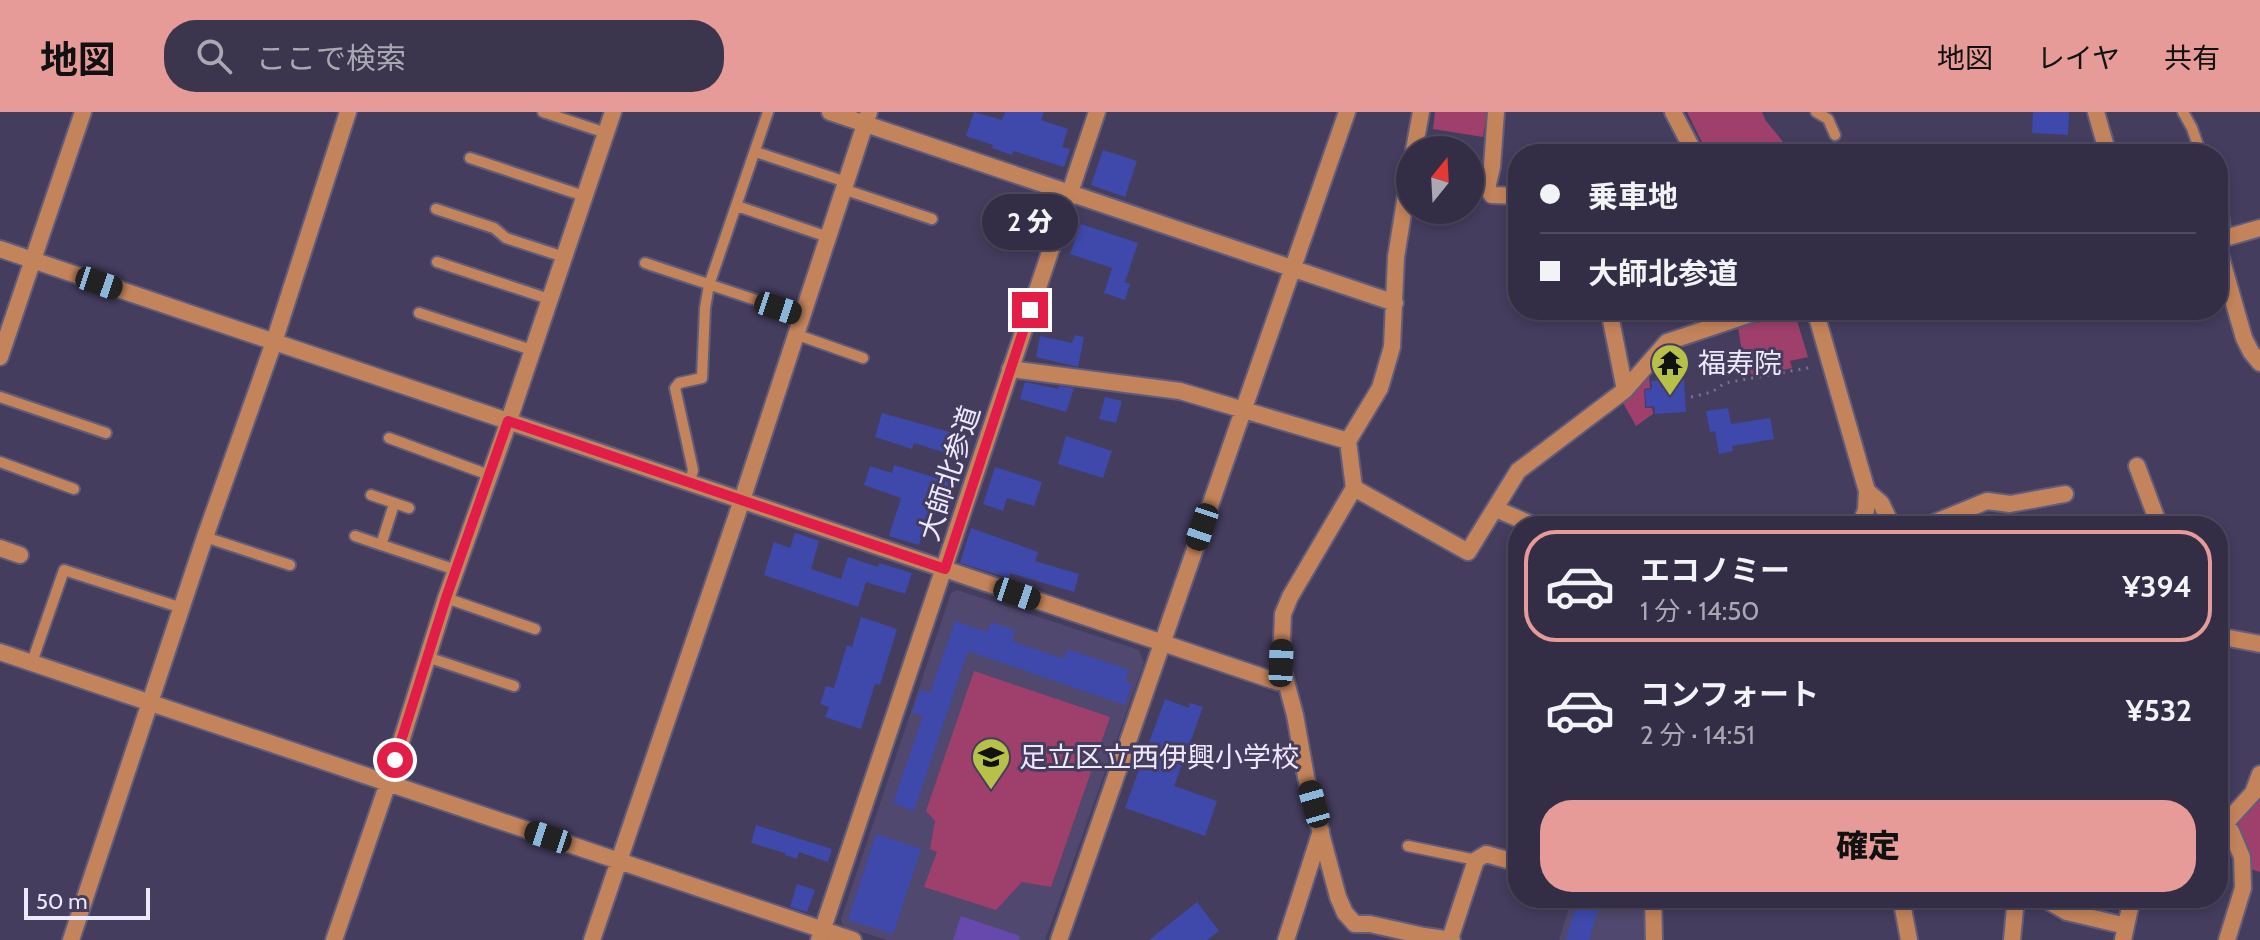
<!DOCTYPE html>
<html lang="ja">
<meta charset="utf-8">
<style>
:root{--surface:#332e46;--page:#3b364d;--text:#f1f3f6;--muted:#a9a8b3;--line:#4e4a5f;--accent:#e69b98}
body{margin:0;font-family:Cabin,"Noto Sans JP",sans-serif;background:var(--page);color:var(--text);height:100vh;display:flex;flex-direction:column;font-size:30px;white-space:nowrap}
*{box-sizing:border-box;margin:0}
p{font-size:26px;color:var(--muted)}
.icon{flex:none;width:44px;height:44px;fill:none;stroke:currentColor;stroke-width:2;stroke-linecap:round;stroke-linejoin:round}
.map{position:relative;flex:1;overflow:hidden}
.panel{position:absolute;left:1508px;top:404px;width:720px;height:392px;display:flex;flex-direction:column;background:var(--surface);border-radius:32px;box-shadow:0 4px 12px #0003,0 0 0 2px var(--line)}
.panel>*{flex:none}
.hud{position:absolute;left:1508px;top:32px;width:720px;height:176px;border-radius:32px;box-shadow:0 4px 12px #0003,0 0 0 2px var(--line);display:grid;align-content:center;height:176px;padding:0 32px;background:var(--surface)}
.needle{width:52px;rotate:18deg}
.tools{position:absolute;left:1396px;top:24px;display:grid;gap:16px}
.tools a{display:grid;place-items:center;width:88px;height:88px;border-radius:50%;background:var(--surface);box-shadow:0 4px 12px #0003,0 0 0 2px var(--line);font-size:40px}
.scale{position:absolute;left:24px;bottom:20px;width:126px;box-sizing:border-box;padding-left:8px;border:4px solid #ece8fd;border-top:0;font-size:22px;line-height:28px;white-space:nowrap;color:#ece8fd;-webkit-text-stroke:6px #443d5e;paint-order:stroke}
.end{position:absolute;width:36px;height:36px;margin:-18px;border:10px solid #e11d48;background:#fff;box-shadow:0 0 0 4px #fff}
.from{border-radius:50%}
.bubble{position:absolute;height:56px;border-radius:28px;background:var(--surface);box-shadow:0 4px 12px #0003,0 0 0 2px var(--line);font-size:26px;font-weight:800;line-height:56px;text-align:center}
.car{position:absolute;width:24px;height:48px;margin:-24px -12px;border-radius:10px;box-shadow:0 0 6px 2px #0007;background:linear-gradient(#222 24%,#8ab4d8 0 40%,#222 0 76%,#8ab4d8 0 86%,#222 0)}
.hud b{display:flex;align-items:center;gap:28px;height:76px;font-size:30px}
.hud b+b{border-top:2px solid var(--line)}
.hud i{width:20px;height:20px;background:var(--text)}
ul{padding:14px 0 0;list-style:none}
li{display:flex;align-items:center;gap:24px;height:112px;margin:0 16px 12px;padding:0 16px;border:4px solid transparent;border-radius:32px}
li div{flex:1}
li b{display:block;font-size:30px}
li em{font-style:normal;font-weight:800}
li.active{border-color:var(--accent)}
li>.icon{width:72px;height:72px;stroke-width:1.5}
.cta{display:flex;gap:16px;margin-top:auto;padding:16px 32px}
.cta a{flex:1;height:92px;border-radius:32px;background:var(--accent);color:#111;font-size:32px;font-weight:800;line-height:92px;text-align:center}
header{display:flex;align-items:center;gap:48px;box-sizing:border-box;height:112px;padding:0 40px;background:var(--accent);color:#111}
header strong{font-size:38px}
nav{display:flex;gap:44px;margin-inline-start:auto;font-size:28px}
.search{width:560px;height:72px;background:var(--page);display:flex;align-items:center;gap:20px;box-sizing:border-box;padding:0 28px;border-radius:32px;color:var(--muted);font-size:30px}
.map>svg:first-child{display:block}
.built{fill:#50486e}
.green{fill:#9f406c}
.water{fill:#6749ae}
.building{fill:#3e49ab}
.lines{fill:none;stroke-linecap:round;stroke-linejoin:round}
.service-casing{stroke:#625c7b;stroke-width:14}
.minor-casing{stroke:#625c7b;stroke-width:20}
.tertiary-casing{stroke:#625c7b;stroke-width:20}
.path{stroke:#797390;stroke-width:3;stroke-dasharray:2 6;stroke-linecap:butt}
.service{stroke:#c4845b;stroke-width:10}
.minor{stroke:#c4845b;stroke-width:16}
.tertiary{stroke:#c4845b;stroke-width:16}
.route{stroke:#e11d48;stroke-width:10}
.labels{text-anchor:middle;stroke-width:6;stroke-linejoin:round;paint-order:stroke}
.poi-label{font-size:28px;fill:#ece8fd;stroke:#443d5e;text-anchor:start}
.street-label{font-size:28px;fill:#ece8fd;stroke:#443d5e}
</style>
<header>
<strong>地図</strong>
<div class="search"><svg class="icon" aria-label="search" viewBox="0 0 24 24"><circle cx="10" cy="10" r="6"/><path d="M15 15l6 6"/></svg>ここで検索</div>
<nav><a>地図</a><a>レイヤ</a><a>共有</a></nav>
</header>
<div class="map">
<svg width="2260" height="828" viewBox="0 0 2260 828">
<rect width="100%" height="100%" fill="#443d5e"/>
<path class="built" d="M957,478L1139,538L1144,551L1045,828H887L843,814L841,807L951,481Z
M1572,786H1636L1646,804L1645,828H1559Z"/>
<path class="green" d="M1435,0H1487L1483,25L1433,17Z
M1687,0H1762L1766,9L1793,42H1708Z
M1795,202L1808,245L1790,249L1792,256L1755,264L1745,258L1738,215Z
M1649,263L1650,276L1644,277L1645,296H1652L1653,302L1636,314L1622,289Z
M974,559L1110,605L1051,775L1022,770L996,798L924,775L937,740L930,737L935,709L926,699Z
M2260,685V760L2247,756L2235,707Z"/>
<path class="water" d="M961,804L1020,824L1019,828H953Z"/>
<path class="building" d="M974,0L1002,8L1005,0H1044L1041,8L1068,17L1062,35L1070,37L1064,55L1014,39L1012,43L992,36L993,33L966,24Z
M2033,0H2069L2068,23L2032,21Z
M1103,38L1137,49L1125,85L1091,73Z
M1081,112L1138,131L1125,170L1130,172L1125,188L1104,181L1112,156L1070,142Z
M1075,223L1084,225L1078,255L1036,245L1040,224L1072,231Z
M1684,266L1686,300L1655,302L1654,294L1646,295L1645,278L1652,277L1651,269Z
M1025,270L1058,277L1059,274L1074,276L1066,300L1020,287Z
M1105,285L1122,289L1116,311L1099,307Z
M1728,296L1731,312L1770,306L1774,327L1732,334L1733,339L1719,342L1715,319L1710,320L1706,299Z
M882,301L971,326L965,347L914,331L912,337L875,325Z
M1066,324L1112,339L1103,366L1058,352Z
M894,353L949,370L940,398L931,395L919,433L889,424L901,386L864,373L870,354L892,361Z
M995,355L1042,370L1034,394L1007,386L1003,399L983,392Z
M971,416L1038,440L1035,449L1079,462L1074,480L1010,461L1009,466L960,451Z
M795,421L819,429L811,457L841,467L848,445L878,455L879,451L912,461L905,482L866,470L858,495L764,463L774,430L790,436Z
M861,505L897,517L880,573L875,572L861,617L825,605L829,595L820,592L826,574L834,576L847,533L852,535Z
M955,509L987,520L991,510L1015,518L1012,529L1064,547L1067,537L1129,558L1125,569L1132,571L1125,593L968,539L914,699L893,691L923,604L912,601L920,578L930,581Z
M1165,587L1189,596L1190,591L1203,595L1174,674L1217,689L1205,724L1125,696Z
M756,713L832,737L828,750L799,740L797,747L785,743V741L751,731Z
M876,722L921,737L893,822L848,808Z
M797,772L815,778L807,800L790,795Z
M1578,787L1599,794L1589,828H1566Z
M1197,790L1219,819L1207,828H1149Z"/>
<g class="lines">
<defs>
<path id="service" d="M543,0L606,21
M1816,0L1828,7L1835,23
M2183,0L2192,16L2201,42
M756,40L846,70
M470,46L584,84
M843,77L932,107
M2218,87L2223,102L2226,126
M737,94L828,125
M436,97L494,116L506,126L564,145
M437,150L549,187
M645,151L801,203
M419,201L532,238
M795,222L863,246
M0,285L106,321
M389,326L489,363
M0,350L74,377
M690,370L693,358L675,276L679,271L702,266L705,196L709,173L768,0
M371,383L409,396
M355,424L456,458
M205,425L290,453
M381,433L394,392
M446,486L535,517
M427,545L514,574
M32,550L64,458L182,496
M1408,734L1476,748"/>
<path id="minor" d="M830,0L1395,191
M1496,0L1492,55L1487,76L1492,83L1518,84
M2096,0L2108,42
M1414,38L1421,0
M2218,135L2244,226L2251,240L2260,251
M0,245L83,0
M1010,257L1180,279L1348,329L1354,376L1468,440L1518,359L1625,278L1609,198
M1625,278L1667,230L1763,198
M1348,329L1380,276L1392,235L1396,145L1410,58
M2137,354L2156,405V414
M1354,376L1290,485L1283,502L1281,551L1295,603L1306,665L1338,785L1345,801L1355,812H1370L1424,824L1452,828
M1867,379L1881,391L1892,414
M1496,397L1535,414
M1926,414L1987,389L2010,392L2065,382
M0,436L20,443
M2218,524L2260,532
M0,540L853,828
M2218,716H2221L2253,681L2260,662
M2221,716L2231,719L2242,745L2243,776L2227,828
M1901,786L1909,828
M2043,786L2067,800L2126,814
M1450,827L1476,748L1486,742L1518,751
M71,828L205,425L274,230L348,0
M334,828L388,671L446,486L504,323L613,0
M592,828L742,388L869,0
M1059,828L1347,0
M1286,828L1321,719
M2012,828L2016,786
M2123,828L2132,786"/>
<path id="tertiary" d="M1673,0L1695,42
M2218,128L2260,116
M0,137L1278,570
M1815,198L1867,379L1866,398L1860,414
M1653,786L1654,828
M819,828L1097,0"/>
</defs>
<use href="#service" class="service-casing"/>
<use href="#minor" class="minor-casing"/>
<use href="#tertiary" class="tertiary-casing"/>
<path class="path" d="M1691,285L1712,280L1725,271L1813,255"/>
<use href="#service" class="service"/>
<use href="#minor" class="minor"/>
<use href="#tertiary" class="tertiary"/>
</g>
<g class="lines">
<path class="route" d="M395,648L446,486L508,309L945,457L1030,198"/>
</g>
<defs>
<symbol id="temple-pin" viewBox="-11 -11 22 30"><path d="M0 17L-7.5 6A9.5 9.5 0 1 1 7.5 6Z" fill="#b7c148" stroke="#443d5e"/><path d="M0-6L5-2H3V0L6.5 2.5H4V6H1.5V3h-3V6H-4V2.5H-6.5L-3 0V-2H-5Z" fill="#111"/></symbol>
<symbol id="school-pin" viewBox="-11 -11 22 30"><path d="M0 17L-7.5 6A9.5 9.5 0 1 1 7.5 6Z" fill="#b7c148" stroke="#443d5e"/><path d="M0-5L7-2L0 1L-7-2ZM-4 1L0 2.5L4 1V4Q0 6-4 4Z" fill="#111"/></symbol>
</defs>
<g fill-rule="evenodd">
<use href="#temple-pin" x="1648" y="229" width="44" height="60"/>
<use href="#school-pin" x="969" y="623" width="44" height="60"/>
</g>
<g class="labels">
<g class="poi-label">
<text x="1698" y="261">福寿院</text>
<text x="1019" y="655">足立区立西伊興小学校</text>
</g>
<g class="street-label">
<text transform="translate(949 361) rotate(-72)" y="10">大師北参道</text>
</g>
</g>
</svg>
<div class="tools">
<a><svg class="needle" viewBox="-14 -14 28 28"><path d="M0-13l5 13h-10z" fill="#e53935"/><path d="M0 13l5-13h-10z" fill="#a9a8b3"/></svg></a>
</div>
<div class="scale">50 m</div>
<i class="end from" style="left:395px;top:648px"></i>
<i class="end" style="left:1030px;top:198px"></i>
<div class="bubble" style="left:982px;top:82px;width:96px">2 分</div>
<i class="car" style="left:99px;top:171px;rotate:109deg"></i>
<i class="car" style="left:778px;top:196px;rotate:108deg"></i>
<i class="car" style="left:1202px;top:415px;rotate:199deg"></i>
<i class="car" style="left:1017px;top:482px;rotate:109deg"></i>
<i class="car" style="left:1281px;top:551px;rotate:2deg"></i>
<i class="car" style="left:1314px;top:692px;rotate:344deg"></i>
<i class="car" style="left:548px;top:725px;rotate:288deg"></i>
<div class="hud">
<b><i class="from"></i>乗車地</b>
<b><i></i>大師北参道</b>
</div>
<section class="panel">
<ul>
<li class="active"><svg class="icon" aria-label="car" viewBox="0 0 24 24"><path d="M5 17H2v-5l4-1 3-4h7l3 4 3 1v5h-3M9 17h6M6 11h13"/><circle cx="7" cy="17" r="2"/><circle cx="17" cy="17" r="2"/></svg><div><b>エコノミー</b><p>1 分 · 14:50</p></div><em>¥394</em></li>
<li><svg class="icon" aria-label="car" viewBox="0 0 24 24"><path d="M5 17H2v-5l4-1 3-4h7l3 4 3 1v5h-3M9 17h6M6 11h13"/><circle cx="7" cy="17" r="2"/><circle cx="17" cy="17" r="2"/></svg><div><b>コンフォート</b><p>2 分 · 14:51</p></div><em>¥532</em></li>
</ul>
<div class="cta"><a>確定</a></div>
</section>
</div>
